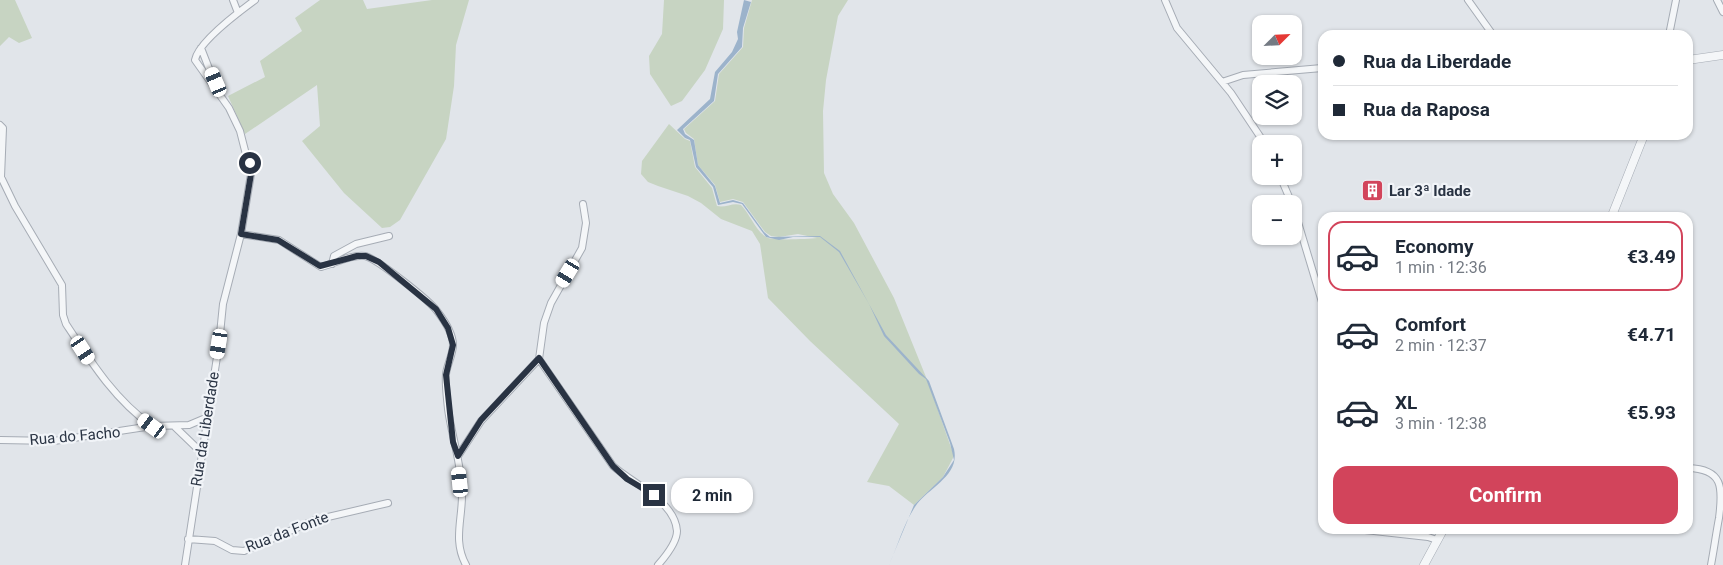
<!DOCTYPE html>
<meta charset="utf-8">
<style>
:root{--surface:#fff;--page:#f2f2f3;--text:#1f2937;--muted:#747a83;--line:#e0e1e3;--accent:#d2445b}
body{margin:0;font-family:Roboto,sans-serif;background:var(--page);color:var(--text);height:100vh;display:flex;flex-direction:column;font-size:19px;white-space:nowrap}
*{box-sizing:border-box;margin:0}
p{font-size:16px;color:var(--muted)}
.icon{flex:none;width:28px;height:28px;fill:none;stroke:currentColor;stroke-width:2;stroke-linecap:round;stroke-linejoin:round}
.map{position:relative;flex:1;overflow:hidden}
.sheet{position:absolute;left:1318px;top:212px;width:375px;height:322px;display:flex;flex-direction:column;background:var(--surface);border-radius:15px;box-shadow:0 1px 4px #0004}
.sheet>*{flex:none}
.guide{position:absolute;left:1318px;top:30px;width:375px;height:110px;border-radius:15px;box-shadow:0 1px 4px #0004;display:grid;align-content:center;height:110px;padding:0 15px;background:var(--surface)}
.needle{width:32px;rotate:66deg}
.tools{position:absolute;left:1252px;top:15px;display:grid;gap:10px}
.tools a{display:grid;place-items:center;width:50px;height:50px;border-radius:10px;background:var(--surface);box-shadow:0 1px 4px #0004;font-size:25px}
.end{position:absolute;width:22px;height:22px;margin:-11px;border:6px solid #293343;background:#fff;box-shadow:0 0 0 2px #fff}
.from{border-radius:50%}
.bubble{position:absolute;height:35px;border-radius:15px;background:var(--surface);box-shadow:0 1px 4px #0004;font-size:16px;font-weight:700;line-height:35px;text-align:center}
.car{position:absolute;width:15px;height:30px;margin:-15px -8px;border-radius:6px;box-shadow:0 0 4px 1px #0007;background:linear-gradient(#fff 24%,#345 0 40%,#fff 0 76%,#345 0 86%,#fff 0)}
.guide b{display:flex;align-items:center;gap:18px;height:48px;font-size:19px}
.guide b+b{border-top:1px solid var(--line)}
.guide i{width:12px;height:12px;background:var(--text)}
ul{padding:9px 0 0;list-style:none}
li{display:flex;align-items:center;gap:15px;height:70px;margin:0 10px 8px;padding:0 5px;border:2px solid transparent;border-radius:15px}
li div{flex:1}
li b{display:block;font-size:19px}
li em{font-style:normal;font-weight:700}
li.on{border-color:var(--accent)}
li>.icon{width:45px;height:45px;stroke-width:1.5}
.cta{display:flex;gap:10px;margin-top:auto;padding:10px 15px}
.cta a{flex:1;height:58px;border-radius:15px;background:var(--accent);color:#fff;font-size:20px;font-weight:700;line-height:58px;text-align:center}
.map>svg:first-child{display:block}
.green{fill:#c7d4c2}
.water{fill:#9cb3cb}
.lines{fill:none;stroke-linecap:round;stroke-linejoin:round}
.minor-casing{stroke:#a6acb5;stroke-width:8}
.tertiary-casing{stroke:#a6acb5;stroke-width:9}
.minor{stroke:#f4f6f8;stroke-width:6}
.tertiary{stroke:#f4f6f8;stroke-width:8}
.route{stroke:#293343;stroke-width:6}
.labels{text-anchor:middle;stroke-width:4.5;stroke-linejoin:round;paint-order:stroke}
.poi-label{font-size:15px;font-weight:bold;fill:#293343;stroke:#f1f4f8;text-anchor:start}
.street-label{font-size:15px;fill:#293343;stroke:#f1f4f8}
</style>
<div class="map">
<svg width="1723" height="565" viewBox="0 0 1723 565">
<rect width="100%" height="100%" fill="#e1e5ea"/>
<path class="green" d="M0,0H15L32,38L19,43L9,37L0,46Z
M320,0H363L367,9L432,0H469L456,45L454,86L446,139L400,220L390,227L382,228L344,193L302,141L320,126L317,85L245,134L228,96L265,77L260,61L302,31L295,18Z
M664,0H724L723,29L705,70L682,101L671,106L650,74L649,56L662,34Z
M752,0H848L838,16L826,80L823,111L824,173L833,194L854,223L894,298L928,382L954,456L943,477L914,505L889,486L867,482L899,424L810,341L768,298L760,244L752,231L721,219L701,203L688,196L658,186L648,182L641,174L642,161L669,124L685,139L690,141L695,167L712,188L717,206C726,208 733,202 741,205C750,214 755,230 766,237C771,241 808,239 817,238L798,234L779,237L771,236L765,232L743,202L733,199L720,202L715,185L698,165L694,139L686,133L684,129L715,101L719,74L743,47L744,28Z"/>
<path class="water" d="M744,0L751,2L743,28L742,47L718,74L714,101L683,129L685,134L694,140L698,165L715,186L720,203L733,200L743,203L764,232L770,237L820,236L840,251L886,335L929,381L954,449C960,475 930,487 917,504C904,522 898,545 889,565L914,505L943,477L954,460L950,443L926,379L919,374L884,336L869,304L839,252L820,237H793L779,240L766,237L742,204L733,202L718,205L713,187L696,167L690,140L685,138L677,130L710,99L715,72L732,52L738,39L737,32Z"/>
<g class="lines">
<defs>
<path id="minor" d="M233,0L238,13
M1165,0L1177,28L1231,93L1265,144
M1468,0L1493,35
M1717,0L1723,12
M1669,35L1676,0
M201,48L217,89
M1222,82L1243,75L1322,68
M0,125L3,128L1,177L15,206L62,285L63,315L66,324C91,362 115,400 152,426
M1280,176L1292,204
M1294,209L1322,302
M241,234L279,240L321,267C334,264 351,254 365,256C376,258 430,301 437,311C444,320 453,333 453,345C453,354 447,365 446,374C445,385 447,398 448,409C452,438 462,465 462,495C462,521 453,541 466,565
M332,264L334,256L356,244L389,236
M539,359L613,466C633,484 675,501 677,531C677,542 665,557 658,565
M539,359L544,323L551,303L582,248L586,223L583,204
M175,427L202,453
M0,440L54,441L152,426L189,425L208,417
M458,456L481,421L539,359
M1688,468C1723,469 1723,487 1719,518C1716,534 1714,549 1711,565
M1365,530L1428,537L1437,540
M188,539L215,541L232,550L244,551L315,520L388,503
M185,565L219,344L223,304L241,234L251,174L240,131L229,108L195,60C198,42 240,11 255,0"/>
<path id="tertiary" d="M1688,60L1723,55
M1611,218L1644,135
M1424,565L1443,530"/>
</defs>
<use href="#minor" class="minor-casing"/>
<use href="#tertiary" class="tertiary-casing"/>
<use href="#minor" class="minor"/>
<use href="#tertiary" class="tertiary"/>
</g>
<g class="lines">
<path class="route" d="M250,163L251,174L241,234L278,240L320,266L357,256H366L379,262L436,309L448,328L453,345L446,375L453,442L458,456L481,420L539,358L613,466L627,479L654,495"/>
</g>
<defs>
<symbol id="building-square" viewBox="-11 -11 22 22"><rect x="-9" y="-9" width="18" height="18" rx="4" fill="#d2445b" stroke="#f1f4f8"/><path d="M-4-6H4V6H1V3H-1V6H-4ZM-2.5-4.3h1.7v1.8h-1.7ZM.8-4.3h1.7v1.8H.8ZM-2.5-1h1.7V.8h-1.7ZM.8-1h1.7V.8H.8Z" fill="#fff"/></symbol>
</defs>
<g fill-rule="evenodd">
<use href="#building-square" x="1360" y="178" width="25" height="25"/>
</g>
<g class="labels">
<g class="poi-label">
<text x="1389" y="196">Lar 3ª Idade</text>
</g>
<g class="street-label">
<text transform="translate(205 429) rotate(-81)" y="5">Rua da Liberdade</text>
<text transform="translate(75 436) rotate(-5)" y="5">Rua do Facho</text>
<text transform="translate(287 532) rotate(-21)" y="5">Rua da Fonte</text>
</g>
</g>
</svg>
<div class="tools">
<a><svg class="needle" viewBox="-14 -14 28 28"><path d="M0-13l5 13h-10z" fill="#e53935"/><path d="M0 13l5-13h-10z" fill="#747a83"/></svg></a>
<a><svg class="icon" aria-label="layers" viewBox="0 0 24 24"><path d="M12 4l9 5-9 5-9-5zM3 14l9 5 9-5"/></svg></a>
<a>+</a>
<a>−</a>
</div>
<i class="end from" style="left:250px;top:163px"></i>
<i class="end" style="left:654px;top:495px"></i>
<div class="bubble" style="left:671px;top:478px;width:82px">2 min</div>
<i class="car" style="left:216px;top:82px;rotate:337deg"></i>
<i class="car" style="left:568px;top:273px;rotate:211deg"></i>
<i class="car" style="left:219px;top:344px;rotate:189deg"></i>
<i class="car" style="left:83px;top:350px;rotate:147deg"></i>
<i class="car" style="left:152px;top:426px;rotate:306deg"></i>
<i class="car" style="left:460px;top:482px;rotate:354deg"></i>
<div class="guide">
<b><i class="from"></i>Rua da Liberdade</b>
<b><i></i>Rua da Raposa</b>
</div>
<section class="sheet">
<ul>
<li class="on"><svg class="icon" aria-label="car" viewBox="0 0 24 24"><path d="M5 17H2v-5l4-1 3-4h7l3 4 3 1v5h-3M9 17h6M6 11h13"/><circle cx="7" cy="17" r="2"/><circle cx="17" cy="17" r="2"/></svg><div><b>Economy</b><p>1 min · 12:36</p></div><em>€3.49</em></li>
<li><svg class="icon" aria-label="car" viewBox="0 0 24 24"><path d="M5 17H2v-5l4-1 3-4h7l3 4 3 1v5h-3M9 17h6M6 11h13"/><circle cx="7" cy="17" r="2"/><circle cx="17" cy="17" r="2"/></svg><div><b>Comfort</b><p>2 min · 12:37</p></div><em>€4.71</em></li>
<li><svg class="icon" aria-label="car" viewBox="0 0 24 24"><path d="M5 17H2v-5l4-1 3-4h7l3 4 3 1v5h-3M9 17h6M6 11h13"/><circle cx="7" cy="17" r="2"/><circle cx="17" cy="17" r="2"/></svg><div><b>XL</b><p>3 min · 12:38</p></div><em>€5.93</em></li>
</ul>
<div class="cta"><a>Confirm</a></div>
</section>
</div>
